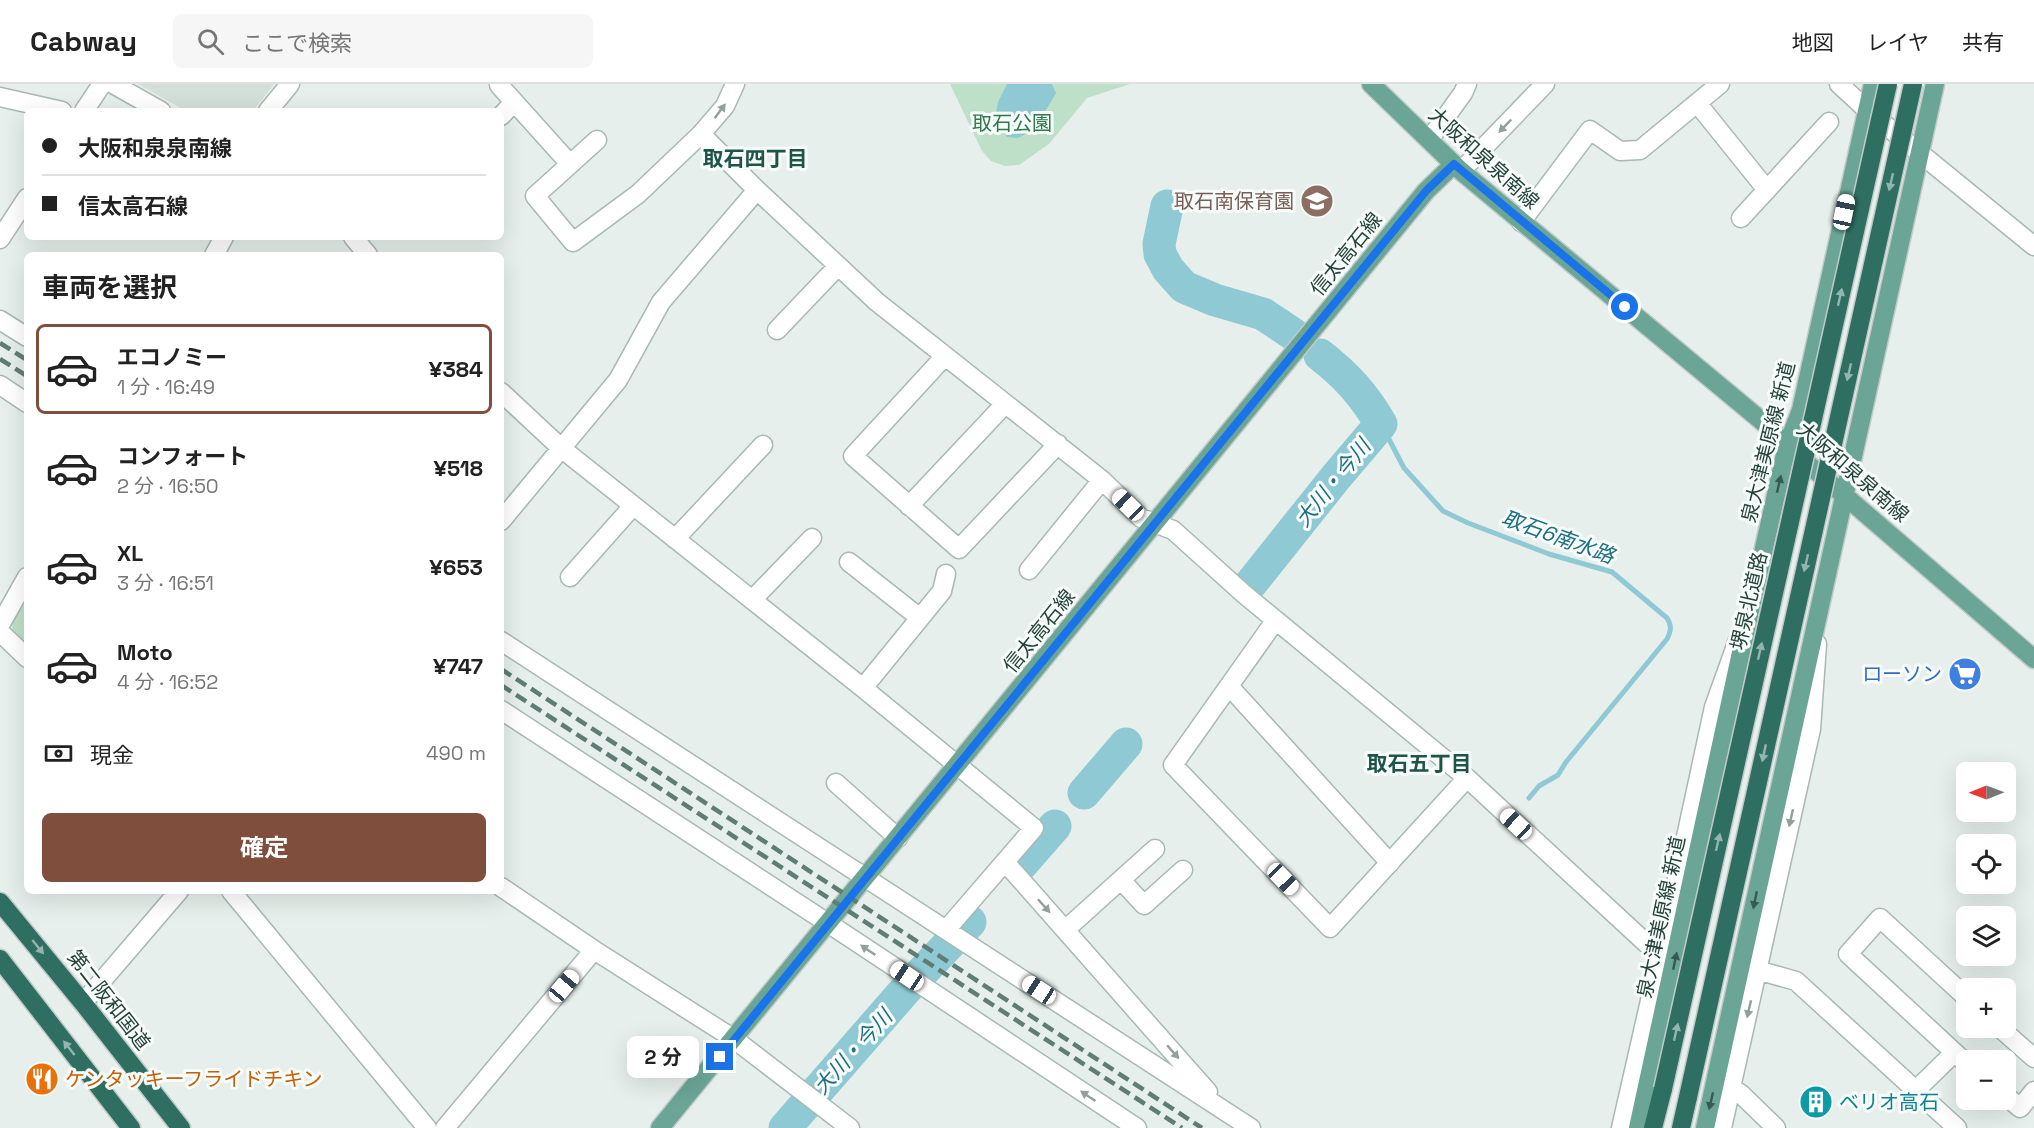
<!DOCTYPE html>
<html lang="ja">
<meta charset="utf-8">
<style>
:root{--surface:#fff;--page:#f6f6f6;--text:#222;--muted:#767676;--line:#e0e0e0;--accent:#804e3d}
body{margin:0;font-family:"Space Grotesk","Noto Sans JP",sans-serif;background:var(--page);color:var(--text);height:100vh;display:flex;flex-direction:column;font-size:22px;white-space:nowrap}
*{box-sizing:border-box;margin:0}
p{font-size:20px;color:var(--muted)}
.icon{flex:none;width:33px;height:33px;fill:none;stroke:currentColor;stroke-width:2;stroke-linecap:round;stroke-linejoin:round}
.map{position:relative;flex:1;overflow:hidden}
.panel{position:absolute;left:24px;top:168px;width:480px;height:642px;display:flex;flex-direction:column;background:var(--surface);border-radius:9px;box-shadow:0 6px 24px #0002}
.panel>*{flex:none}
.banner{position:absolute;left:24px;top:24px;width:480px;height:132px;border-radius:9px;box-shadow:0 6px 24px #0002;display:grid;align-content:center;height:132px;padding:0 18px;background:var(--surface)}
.needle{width:39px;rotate:269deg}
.controls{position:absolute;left:1956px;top:678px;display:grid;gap:12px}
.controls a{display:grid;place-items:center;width:60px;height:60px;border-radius:9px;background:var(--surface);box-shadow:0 6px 24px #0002;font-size:30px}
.end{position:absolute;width:27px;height:27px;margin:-14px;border:8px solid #1a73e8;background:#fff;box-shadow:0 0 0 3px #fff}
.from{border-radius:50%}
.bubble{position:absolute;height:42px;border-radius:9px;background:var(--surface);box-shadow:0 6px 24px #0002;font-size:20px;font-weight:700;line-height:42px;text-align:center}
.car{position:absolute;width:18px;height:36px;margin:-18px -9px;border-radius:8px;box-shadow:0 0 4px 2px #0007;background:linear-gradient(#fff 24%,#345 0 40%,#fff 0 76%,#345 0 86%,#fff 0)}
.banner b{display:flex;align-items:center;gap:21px;height:57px;font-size:22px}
.banner b+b{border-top:2px solid var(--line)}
.banner i{width:15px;height:15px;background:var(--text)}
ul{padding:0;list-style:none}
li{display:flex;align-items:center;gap:18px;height:90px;margin:0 12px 9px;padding:0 6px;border:3px solid transparent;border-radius:9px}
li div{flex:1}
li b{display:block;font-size:22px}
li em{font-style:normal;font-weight:700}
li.on{border-color:var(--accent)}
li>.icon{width:54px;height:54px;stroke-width:1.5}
h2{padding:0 18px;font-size:27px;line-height:72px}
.pay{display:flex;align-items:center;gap:15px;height:66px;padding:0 18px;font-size:22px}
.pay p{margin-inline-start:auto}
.button{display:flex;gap:12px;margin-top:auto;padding:12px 18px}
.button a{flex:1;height:69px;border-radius:9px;background:var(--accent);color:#fff;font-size:24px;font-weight:700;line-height:69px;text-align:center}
header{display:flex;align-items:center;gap:36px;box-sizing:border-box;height:84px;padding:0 30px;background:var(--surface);border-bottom:2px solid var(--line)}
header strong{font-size:28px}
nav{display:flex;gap:33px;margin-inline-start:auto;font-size:21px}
.search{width:420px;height:54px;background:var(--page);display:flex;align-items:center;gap:15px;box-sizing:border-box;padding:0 21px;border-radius:9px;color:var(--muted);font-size:22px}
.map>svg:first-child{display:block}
.built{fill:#d4dfda}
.green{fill:#bfe0c8}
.water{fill:#8ec9d4}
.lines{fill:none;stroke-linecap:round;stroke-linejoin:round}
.stream{stroke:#8ec9d4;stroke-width:5}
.river{stroke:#8ec9d4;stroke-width:33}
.minor-casing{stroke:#a8b8b2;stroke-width:21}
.major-casing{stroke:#c2cac8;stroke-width:21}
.highway-casing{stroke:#c2cac8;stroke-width:21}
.minor{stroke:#fff;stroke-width:18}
.major{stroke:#6aa596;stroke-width:18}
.highway{stroke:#2f6f62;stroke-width:18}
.rail{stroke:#5f7d75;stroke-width:4.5;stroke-dasharray:12 6;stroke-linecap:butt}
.highway-bridge-casing{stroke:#c2cac8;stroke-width:21;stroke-linecap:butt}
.highway-bridge{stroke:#2f6f62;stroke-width:18}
.oneway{fill:#92a09c}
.oneway2{fill:#93b5ae}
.oneway3{fill:#365b51}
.route{stroke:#1a73e8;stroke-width:8}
.labels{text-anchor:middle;stroke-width:6;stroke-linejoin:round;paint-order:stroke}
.park-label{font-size:20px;fill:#2d7a4b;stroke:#f7fbf9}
.street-label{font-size:20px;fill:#24423a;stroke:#f7fbf9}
.education-label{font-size:20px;fill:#785e54;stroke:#f7fbf9;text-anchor:end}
.shop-label{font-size:20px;fill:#366cbe;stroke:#f7fbf9;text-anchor:end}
.food-label{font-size:20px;fill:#c56008;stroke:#f7fbf9;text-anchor:start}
.culture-label{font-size:20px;fill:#0d838f;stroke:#f7fbf9;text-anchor:start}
.neighbourhood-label{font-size:21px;font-weight:bold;fill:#1f5548;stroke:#f7fbf9}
.water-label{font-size:21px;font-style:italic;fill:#1c6f80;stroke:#f7fbf9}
</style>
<header>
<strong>Cabway</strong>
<div class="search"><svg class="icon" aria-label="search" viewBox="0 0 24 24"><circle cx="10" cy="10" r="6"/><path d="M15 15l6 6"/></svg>ここで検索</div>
<nav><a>地図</a><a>レイヤ</a><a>共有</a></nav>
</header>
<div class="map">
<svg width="2034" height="1044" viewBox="0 0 2034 1044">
<rect width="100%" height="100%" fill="#e6efeb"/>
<path class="built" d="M138,0H274L253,27H186Z"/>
<path class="green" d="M950,0H1130L1087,14L1049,60L1019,81L1005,82L991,77L982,67Z
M27,513V560L12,548L13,536Z"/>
<path class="water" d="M1007,0H1052L1056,9C1049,22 1032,51 1017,54C1014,54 1010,53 1007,53L995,34L998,18Z"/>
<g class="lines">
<path class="stream" d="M1381,340L1404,384L1443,427L1468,439L1549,470L1612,488L1667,534C1672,542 1671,547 1667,555L1566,678L1558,691L1539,702L1529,714"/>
<path class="river" d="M1167,122L1159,160L1160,170L1168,185L1184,203L1215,216L1263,230L1293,250
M1249,502L1336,393L1381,340C1364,311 1347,292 1320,271
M1084,709L1126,660
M1019,783L1055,742
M785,1044L907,904L970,838"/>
<defs>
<path id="minor" d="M113,0L161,27
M1839,0L1867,26L2034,162
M499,1L570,80
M0,13L62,27
M1697,19L1767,106
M84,27L102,0
M268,27L290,0
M501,32L514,18
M701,50L757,106L877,218L1102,396L1141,434L1173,446L1244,510L1467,694L1647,860L1662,864
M597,56L535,112L573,158L638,110L701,50L725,22L735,0
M1429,56L1463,9L1467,0
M1461,87L1545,0
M1741,134L1829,38
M1521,138L1590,46L1620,67L1640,66L1720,0
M353,153L368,171
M0,155L27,114
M214,171L224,153
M0,236L27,253
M777,246L838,182
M945,272L853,372L959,465L1058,360
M0,301L27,319
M501,308L561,364L863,604L1034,744L946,846
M909,422L1005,320
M501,437L618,296L661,218L757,106
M675,455L763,361
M849,478L920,534
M1029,486L1102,396
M570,493L633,422
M752,516L812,454
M1275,537L1173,681L1330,844L1467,694
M0,541L27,493
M0,548L27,574
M501,557L1251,1044
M1229,602L1390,779
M863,604L942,507L946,490
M501,626L846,851L1137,1044
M836,699L898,754
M1005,778L1208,1008
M1121,796L1144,821L1183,786
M501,803L594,866L734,955L850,1044
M231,807L427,1044
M1065,846L1155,765
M1757,886L1796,897L1957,1044
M1966,913L1880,834L1848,870L1966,979
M83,919L179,807
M2000,944L2034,974
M1731,1003L1741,1010L1776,1044
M1916,1006L1954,969
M2006,1012L2020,1024L2034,1007
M445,1044L594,866
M1621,1044L1662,864L1714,623L1738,556
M1722,1044L1811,645L1817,560"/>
<path id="major" d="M1371,0L1461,87L1763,338L1787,362L2034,575
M660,1044L1426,107L1454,80
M1638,1044L1753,513L1787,362L1801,326L1873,0
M1705,1044L1935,0"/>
<path id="highway" d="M0,818L83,919L181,1044
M0,875L131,1044
M1653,1044L1663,1005
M1681,1044L1688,1013"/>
</defs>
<use href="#minor" class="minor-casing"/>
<use href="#major" class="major-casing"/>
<use href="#highway" class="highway-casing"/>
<use href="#minor" class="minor"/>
<use href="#major" class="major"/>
<use href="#highway" class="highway"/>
<path class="rail" d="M0,259L27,276
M0,275L27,292
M501,585L1202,1044
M501,601L1182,1044"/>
<defs>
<path id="highway-bridge" d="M1663,1005L1888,0
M1688,1013L1913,0"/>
</defs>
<use href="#highway-bridge" class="highway-bridge-casing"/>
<use href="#highway-bridge" class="highway-bridge"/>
</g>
<defs><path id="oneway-solid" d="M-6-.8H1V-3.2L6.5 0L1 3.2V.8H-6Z" transform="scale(1.5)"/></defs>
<g class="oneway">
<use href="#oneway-solid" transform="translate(720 27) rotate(-53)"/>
<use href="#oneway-solid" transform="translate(1505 42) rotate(134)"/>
<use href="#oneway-solid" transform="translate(1791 734) rotate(103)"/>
<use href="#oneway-solid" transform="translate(1044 822) rotate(48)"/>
<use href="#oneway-solid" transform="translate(868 866) rotate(-146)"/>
<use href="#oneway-solid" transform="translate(1749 925) rotate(103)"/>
<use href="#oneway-solid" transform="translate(1173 968) rotate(49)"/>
<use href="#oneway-solid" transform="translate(1088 1012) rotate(-146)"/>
</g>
<g class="oneway2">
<use href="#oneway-solid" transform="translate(1891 98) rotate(103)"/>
<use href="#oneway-solid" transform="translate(1840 213) rotate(-77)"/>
<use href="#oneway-solid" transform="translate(1849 288) rotate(103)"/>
<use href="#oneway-solid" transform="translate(1806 479) rotate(103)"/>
<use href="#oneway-solid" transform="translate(1760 567) rotate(-77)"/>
<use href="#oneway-solid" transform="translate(1764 669) rotate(102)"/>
<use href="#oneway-solid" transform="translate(1718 758) rotate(-77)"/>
<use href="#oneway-solid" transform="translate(38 863) rotate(51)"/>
<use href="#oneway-solid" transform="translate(1676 948) rotate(-77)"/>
<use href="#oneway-solid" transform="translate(69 964) rotate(-128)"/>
</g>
<g class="oneway3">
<use href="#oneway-solid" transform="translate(1779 400) rotate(-77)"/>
<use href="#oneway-solid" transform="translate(1755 816) rotate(102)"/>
<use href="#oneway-solid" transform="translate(1675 877) rotate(-78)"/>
<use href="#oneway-solid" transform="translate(1711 1017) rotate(103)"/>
</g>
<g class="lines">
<path class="route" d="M720,973L1426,107L1454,80L1625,223"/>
</g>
<defs>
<symbol id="school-disc" viewBox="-11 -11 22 22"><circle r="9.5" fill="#8d6e63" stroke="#f7fbf9"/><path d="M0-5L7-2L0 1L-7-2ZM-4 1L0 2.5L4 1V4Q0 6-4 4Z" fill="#fff"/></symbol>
<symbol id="supermarket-disc" viewBox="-11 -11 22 22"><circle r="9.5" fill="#3f7fe0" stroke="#f7fbf9"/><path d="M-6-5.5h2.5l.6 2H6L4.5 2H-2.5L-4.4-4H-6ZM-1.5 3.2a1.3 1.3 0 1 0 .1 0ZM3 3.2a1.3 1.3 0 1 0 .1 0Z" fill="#fff"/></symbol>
<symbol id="restaurant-disc" viewBox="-11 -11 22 22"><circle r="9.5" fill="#e8710a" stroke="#f7fbf9"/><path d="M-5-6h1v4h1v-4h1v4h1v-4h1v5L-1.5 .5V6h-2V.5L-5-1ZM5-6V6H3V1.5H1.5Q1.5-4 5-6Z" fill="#fff"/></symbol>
<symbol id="building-disc" viewBox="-11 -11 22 22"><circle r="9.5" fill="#0f9aa8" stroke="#f7fbf9"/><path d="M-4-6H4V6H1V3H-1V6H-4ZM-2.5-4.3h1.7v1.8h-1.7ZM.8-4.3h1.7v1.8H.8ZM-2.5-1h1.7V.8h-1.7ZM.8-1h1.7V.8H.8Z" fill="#fff"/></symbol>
</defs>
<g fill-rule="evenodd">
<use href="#school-disc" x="1298" y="98" width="38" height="38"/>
<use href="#supermarket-disc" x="1946" y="571" width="38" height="38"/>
<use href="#restaurant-disc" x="23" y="976" width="38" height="38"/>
<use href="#building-disc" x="1797" y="999" width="38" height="38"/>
</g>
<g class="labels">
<g class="park-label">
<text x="1012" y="46">取石公園</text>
</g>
<g class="street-label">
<text transform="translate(1484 74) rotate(42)" y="7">大阪和泉泉南線</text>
<text transform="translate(1346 170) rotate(-51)" y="7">信太高石線</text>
<text transform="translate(1768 358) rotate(-76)" y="7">泉大津美原線 新道</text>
<text transform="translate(1853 388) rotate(41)" y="7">大阪和泉泉南線</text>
<text transform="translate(1749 517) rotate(-77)" y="7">堺泉北道路</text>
<text transform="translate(1039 547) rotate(-51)" y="7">信太高石線</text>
<text transform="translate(1661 833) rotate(-78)" y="7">泉大津美原線 新道</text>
<text transform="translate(109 916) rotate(52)" y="7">第二阪和国道</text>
</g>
<g class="education-label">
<text x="1294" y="124">取石南保育園</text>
</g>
<g class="shop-label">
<text x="1942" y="597">ローソン</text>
</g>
<g class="food-label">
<text x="65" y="1002">ケンタッキーフライドチキン</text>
</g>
<g class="culture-label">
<text x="1839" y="1025">ベリオ高石</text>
</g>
<g class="neighbourhood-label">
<text x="755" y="82">取石四丁目</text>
<text x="1419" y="687">取石五丁目</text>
</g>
<g class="water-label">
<text transform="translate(1333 399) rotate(-51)" y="7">大川・今川</text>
<text transform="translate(1558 453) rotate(20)" y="7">取石6南水路</text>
<text transform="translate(853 968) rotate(-48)" y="7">大川・今川</text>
</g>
</g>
</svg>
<div class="controls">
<a><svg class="needle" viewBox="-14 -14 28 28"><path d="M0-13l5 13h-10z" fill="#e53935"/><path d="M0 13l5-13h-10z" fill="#767676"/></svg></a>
<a><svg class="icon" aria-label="locate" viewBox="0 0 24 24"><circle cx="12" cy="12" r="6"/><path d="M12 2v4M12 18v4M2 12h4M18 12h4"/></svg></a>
<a><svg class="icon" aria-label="layers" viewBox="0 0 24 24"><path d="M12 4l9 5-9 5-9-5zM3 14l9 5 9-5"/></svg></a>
<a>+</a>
<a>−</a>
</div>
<i class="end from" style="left:1625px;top:223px"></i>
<i class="end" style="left:720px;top:973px"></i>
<div class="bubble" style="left:627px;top:952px;width:72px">2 分</div>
<i class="car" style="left:1844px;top:128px;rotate:12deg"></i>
<i class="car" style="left:1128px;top:421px;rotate:314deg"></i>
<i class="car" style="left:1516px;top:740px;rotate:313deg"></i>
<i class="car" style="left:1283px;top:795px;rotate:136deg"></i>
<i class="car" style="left:907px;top:892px;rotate:304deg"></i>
<i class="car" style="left:564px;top:902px;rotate:40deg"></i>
<i class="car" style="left:1039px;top:906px;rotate:303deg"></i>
<div class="banner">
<b><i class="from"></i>大阪和泉泉南線</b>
<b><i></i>信太高石線</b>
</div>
<section class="panel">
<h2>車両を選択</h2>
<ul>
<li class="on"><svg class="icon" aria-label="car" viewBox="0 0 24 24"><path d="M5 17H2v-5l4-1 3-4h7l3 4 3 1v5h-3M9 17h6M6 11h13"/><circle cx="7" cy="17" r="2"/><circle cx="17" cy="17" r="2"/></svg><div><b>エコノミー</b><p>1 分 · 16:49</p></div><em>¥384</em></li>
<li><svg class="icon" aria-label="car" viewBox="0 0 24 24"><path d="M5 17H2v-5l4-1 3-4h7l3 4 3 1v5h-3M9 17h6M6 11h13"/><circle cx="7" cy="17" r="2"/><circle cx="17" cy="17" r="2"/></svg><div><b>コンフォート</b><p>2 分 · 16:50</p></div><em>¥518</em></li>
<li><svg class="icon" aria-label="car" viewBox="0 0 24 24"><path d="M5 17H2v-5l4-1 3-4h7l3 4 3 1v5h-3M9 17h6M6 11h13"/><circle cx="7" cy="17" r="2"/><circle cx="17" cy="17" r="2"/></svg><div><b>XL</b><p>3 分 · 16:51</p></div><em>¥653</em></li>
<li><svg class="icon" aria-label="car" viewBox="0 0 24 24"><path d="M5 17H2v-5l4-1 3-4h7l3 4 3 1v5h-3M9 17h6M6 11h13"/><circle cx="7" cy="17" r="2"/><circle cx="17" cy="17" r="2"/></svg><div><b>Moto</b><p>4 分 · 16:52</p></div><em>¥747</em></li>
</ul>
<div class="pay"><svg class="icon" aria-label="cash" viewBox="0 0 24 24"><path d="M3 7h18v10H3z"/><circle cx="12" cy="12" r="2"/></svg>現金<p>490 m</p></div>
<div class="button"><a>確定</a></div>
</section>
</div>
